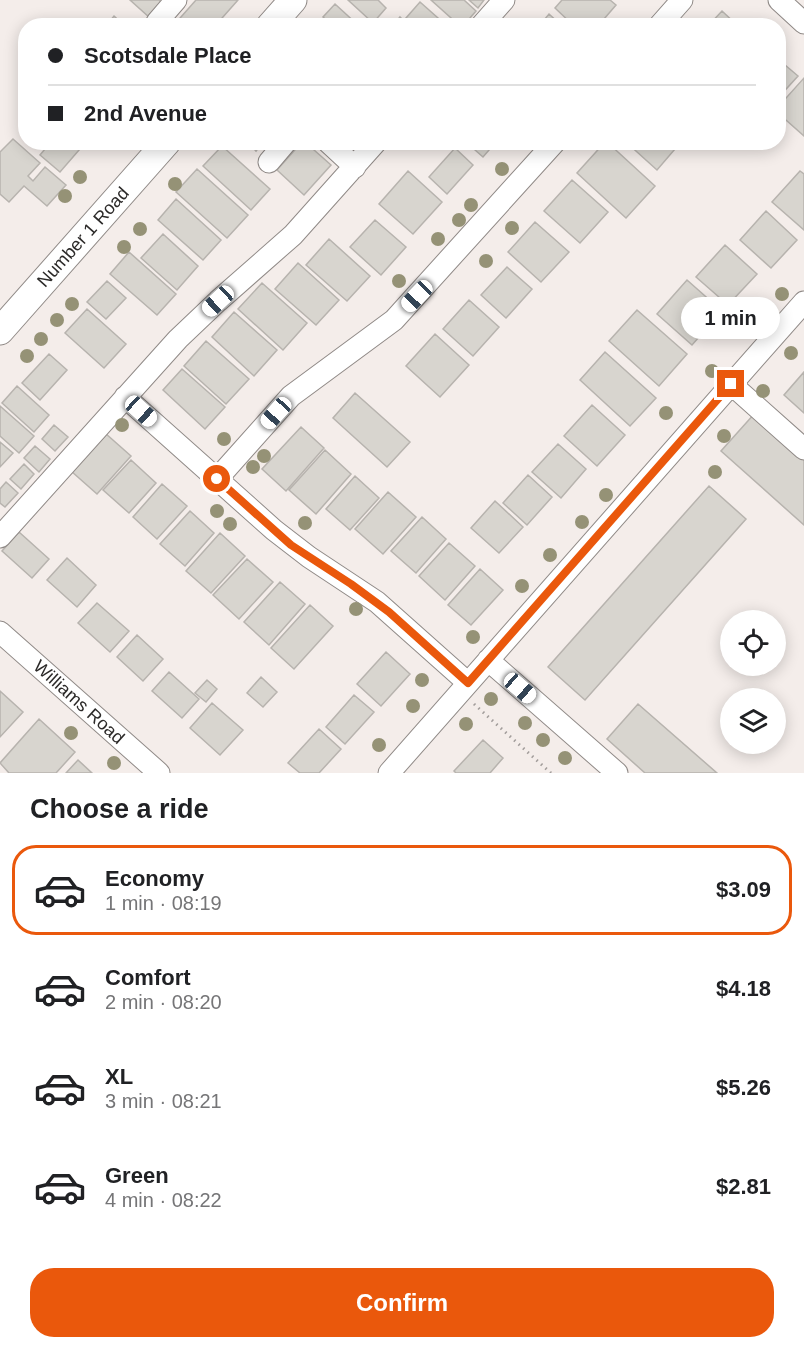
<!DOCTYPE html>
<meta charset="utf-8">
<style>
:root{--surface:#fff;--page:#f2f2f2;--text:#202124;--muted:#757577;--line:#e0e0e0;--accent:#ea580c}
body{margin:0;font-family:Arial,sans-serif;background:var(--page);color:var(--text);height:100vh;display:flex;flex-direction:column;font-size:22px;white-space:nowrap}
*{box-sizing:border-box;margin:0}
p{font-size:20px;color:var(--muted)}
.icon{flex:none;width:33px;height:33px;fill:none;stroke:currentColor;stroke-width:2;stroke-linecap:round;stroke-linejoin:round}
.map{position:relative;height:773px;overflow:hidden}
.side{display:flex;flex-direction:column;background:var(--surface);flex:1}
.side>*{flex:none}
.banner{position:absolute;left:18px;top:18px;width:768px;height:132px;border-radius:24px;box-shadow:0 3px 15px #0003;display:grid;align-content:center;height:132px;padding:0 30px;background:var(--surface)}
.tools{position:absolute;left:720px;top:610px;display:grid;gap:12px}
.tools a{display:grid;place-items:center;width:66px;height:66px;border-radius:50%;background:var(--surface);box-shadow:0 3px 15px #0003;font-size:30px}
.end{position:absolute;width:27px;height:27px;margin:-14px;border:8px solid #ea580c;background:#fff;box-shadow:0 0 0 3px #fff}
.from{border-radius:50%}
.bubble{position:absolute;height:42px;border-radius:21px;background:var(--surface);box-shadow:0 3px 15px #0003;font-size:20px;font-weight:800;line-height:42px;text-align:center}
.car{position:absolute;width:18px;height:36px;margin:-18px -9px;border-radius:8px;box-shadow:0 0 4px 2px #0007;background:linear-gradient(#fff 24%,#345 0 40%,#fff 0 76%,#345 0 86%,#fff 0)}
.banner b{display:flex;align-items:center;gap:21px;height:57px;font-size:22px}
.banner b+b{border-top:2px solid var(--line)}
.banner i{width:15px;height:15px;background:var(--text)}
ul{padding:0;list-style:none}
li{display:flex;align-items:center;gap:18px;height:90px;margin:0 12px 9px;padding:0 18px;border:3px solid transparent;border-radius:24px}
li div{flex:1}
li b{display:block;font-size:22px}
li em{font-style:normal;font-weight:800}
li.on{border-color:var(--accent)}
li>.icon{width:54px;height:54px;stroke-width:1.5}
h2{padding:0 30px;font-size:27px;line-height:72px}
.action{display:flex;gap:12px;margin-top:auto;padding:12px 30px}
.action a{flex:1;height:69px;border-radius:24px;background:var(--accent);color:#fff;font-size:24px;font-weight:800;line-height:69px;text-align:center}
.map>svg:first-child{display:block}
.building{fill:#d8d5cf;stroke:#b7b3ae;stroke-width:1.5}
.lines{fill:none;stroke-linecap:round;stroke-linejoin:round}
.minor-casing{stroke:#908a87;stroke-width:23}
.major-casing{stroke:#908a87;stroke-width:29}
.path{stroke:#a29d9b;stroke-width:3;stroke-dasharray:1.5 4.5;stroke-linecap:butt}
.minor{stroke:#fff;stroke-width:21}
.major{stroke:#fff;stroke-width:27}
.tree{fill:#959276}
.route{stroke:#ea580c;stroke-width:8}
.labels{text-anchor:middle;stroke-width:5;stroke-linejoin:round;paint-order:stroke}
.street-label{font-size:18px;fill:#2c2a29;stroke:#fff}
</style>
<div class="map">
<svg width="804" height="773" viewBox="0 0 804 773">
<rect width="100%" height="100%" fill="#f4edea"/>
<path class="building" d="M130,0H159L163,4L150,18Z
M196,0H238L215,26H173Z
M348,0H378L386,8L373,23Z
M431,0H464L476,11L463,26H460Z
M469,0H484L478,8Z
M562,0H610L616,5L598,26H574L555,8Z
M420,2L447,26H415L406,18Z
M335,4L359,26H333L323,17Z
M722,11L738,26H708Z
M549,14L562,26H539Z
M114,16L125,26H106Z
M400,17L409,26H393Z
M778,59L798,76L778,98Z
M804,78V136L778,113V107Z
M13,139L40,163L28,176L33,181L45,167L66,185L47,206L24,186L9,202L0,194V152Z
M51,142H86L60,172L40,155Z
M247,142H263L256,151Z
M302,142H305L331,165L304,195L277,170Z
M466,142H496L483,157Z
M605,142H607L655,186L626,218L577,173Z
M626,142H681L657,170Z
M222,146L270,189L251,210L203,166Z
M455,148L473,165L447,194L429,177Z
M197,169L248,215L227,238L176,192Z
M408,171L442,202L413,234L379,204Z
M800,171L804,174V230L772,202Z
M572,180L608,212L580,243L544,211Z
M176,199L221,240L203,260L158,220Z
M766,211L797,240L771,268L740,240Z
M375,220L406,247L381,275L350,247Z
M535,222L569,252L541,282L508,252Z
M163,234L198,266L177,290L141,258Z
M329,239L370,276L347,301L306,265Z
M725,245L757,274L728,305L696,277Z
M129,252L176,294L157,315L110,274Z
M298,263L339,300L316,325L275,289Z
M507,267L532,289L506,318L481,295Z
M687,280L722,311L692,345L657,314Z
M107,281L126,298L106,319L87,302Z
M262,283L307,323L283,350L238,309Z
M469,300L499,327L473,356L443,329Z
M87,309L126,344L104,368L65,333Z
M637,310L687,354L659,386L609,341Z
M234,312L277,350L254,376L212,337Z
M435,334L469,365L440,397L406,366Z
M206,341L249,379L226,404L184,366Z
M605,352L656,398L630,426L580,380Z
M49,354L67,370L40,400L22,383Z
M182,369L225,407L205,429L163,390Z
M804,372V413L784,395Z
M17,386L49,415L34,432L2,403Z
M355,393L410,442L387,467L333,418Z
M592,405L625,435L597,466L564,436Z
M0,406L34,436L19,453L0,436Z
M755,413L804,456V525L721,451Z
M54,425L68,437L55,451L42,439Z
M301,427L324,448L286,491L262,469Z
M105,433L131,456L97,494L71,471Z
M0,442L13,453L0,467Z
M558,444L586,469L561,498L532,472Z
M35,446L50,459L39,472L24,458Z
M325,450L351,474L316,514L289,490Z
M131,460L156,483L129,513L103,490Z
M24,464L34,474L21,489L10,479Z
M528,475L552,497L527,525L503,503Z
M355,476L379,498L350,530L326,509Z
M6,482L18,493L5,507L0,503V489Z
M162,484L187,506L157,539L133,517Z
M709,486L746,519L585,700L548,667Z
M388,492L416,517L383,554L355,529Z
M495,501L523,527L499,553L471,528Z
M190,511L214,533L185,566L160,544Z
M422,517L446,539L416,573L391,551Z
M19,532L49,559L32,578L2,551Z
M220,533L245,556L211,593L186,571Z
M449,543L475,566L445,600L419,576Z
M67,558L96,585L77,607L47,580Z
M247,559L273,582L239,619L213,595Z
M480,569L503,590L471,625L448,605Z
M280,582L305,604L269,645L244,622Z
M97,603L129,631L110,652L78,623Z
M310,605L333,626L294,669L271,648Z
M137,635L163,659L143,681L117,657Z
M386,652L410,674L381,706L357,684Z
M169,672L199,699L182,718L152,691Z
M261,677L277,692L263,707L247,693Z
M207,680L217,689L206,702L195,693Z
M0,691L23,712L0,737Z
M354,695L374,712L345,744L326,727Z
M212,703L243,730L220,755L190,728Z
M638,704L717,773H645L607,739Z
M39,719L75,752L56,773H9L0,763Z
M319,729L341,749L319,773H300L288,763Z
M483,740L503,758L490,773H456L454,771Z
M78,760L92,773H66Z"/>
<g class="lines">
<defs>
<path id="minor" d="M779,0L804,23
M157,22L176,0
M481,26L504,0
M659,26L682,0
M328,142L355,167
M269,162L286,142
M731,384L804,449
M125,397L274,530L309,557L377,602L468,683
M217,479L291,396L394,320L555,142
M0,537L178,339L218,301L293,235L376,142
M0,632L159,773
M488,660L617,773
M389,773L804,302"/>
<path id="major" d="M270,26L293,0
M0,331L167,142"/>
</defs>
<use href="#minor" class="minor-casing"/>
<use href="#major" class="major-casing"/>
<path class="path" d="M474,704L551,773"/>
<use href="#minor" class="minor"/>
<use href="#major" class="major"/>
</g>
<g class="tree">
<circle cx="502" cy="169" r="7"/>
<circle cx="80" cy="177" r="7"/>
<circle cx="175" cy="184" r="7"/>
<circle cx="65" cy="196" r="7"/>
<circle cx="471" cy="205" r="7"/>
<circle cx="459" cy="220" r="7"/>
<circle cx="512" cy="228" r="7"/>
<circle cx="140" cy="229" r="7"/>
<circle cx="438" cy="239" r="7"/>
<circle cx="124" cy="247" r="7"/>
<circle cx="486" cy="261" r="7"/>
<circle cx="399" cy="281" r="7"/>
<circle cx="782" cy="294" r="7"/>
<circle cx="72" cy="304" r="7"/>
<circle cx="57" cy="320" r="7"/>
<circle cx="750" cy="329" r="7"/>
<circle cx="41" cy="339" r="7"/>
<circle cx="791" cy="353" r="7"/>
<circle cx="27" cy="356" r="7"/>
<circle cx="712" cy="371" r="7"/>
<circle cx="763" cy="391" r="7"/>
<circle cx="666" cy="413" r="7"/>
<circle cx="122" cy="425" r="7"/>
<circle cx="724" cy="436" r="7"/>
<circle cx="224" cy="439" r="7"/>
<circle cx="264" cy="456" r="7"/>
<circle cx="253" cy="467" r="7"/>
<circle cx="715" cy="472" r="7"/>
<circle cx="606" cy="495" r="7"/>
<circle cx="217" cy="511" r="7"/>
<circle cx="582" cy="522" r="7"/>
<circle cx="305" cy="523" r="7"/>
<circle cx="230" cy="524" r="7"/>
<circle cx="550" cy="555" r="7"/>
<circle cx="522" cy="586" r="7"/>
<circle cx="356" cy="609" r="7"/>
<circle cx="473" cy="637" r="7"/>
<circle cx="422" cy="680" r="7"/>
<circle cx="491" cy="699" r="7"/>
<circle cx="413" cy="706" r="7"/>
<circle cx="525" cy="723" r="7"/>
<circle cx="466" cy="724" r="7"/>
<circle cx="71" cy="733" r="7"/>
<circle cx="543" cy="740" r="7"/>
<circle cx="379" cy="745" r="7"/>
<circle cx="565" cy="758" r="7"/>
<circle cx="114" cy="763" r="7"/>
</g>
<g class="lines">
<path class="route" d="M217,479L291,545L351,584L389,612L468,683L731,384"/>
</g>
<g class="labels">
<g class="street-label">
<text transform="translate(83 237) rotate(-48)" y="6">Number 1 Road</text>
<text transform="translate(79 702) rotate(42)" y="6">Williams Road</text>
</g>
</g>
</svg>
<div class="tools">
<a><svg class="icon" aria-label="locate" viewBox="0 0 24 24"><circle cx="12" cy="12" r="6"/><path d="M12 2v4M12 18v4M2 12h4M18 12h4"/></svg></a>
<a><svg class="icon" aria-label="layers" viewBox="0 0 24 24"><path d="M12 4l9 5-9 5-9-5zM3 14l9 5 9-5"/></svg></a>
</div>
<i class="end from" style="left:217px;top:479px"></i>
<i class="end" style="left:731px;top:384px"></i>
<div class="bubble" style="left:681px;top:297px;width:99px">1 min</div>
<i class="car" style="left:417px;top:296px;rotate:224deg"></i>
<i class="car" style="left:218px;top:301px;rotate:227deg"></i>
<i class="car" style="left:141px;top:411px;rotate:132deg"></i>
<i class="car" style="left:276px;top:413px;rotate:222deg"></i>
<i class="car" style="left:520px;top:688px;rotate:131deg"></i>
<div class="banner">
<b><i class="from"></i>Scotsdale Place</b>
<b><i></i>2nd Avenue</b>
</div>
</div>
<section class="side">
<h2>Choose a ride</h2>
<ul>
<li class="on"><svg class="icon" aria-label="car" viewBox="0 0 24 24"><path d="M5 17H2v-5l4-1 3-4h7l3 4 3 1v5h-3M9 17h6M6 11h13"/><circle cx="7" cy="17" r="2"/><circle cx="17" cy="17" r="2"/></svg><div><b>Economy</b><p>1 min · 08:19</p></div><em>$3.09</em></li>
<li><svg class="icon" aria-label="car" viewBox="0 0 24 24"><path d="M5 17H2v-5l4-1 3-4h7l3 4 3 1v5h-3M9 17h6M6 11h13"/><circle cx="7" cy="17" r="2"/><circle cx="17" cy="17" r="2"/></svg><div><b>Comfort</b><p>2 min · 08:20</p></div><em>$4.18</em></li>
<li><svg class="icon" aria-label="car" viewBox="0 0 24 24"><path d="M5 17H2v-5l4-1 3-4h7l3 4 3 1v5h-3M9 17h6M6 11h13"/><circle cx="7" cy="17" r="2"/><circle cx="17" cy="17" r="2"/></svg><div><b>XL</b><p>3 min · 08:21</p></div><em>$5.26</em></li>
<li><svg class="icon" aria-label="car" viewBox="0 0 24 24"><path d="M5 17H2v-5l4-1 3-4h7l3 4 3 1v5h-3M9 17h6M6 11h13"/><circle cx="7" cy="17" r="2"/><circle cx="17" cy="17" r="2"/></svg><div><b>Green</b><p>4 min · 08:22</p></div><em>$2.81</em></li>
</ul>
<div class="action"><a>Confirm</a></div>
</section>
